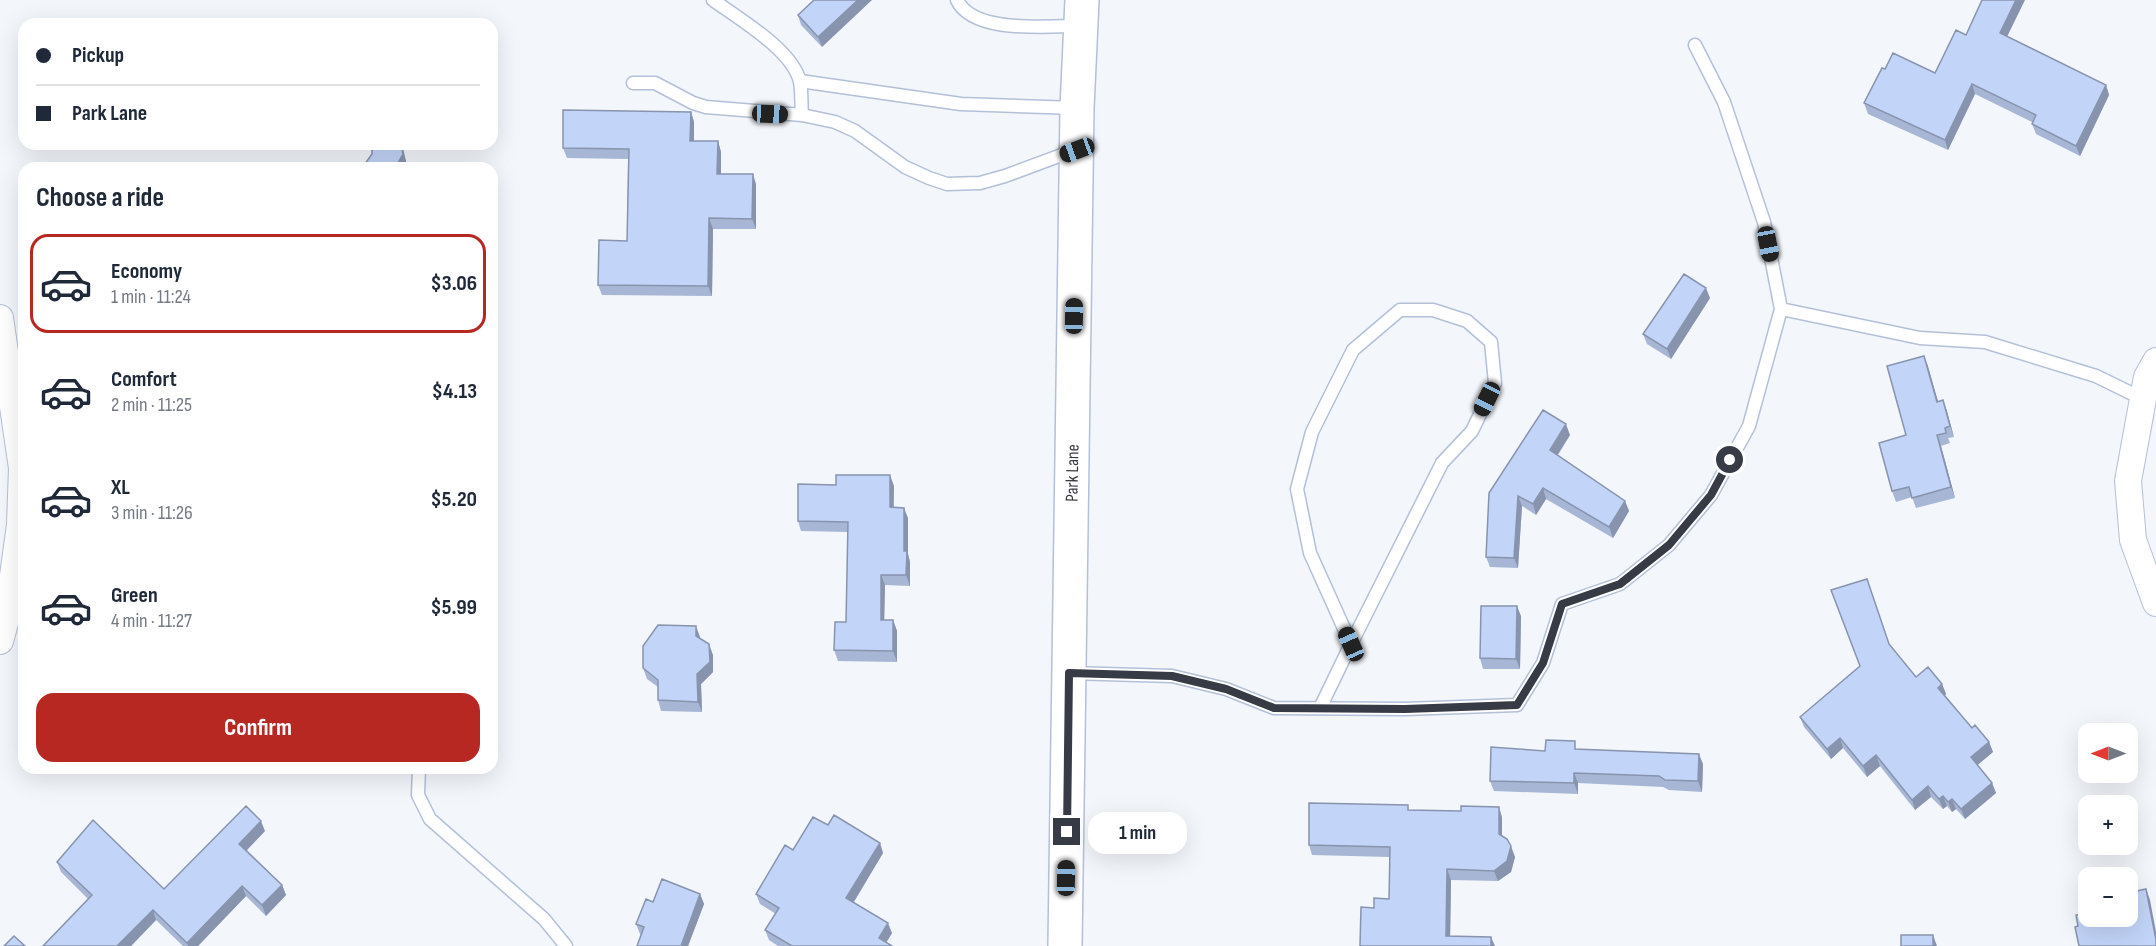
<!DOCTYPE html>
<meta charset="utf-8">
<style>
:root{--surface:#fff;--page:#f6f6f7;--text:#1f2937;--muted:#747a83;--line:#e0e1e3;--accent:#b72823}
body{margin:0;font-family:"Sofia Sans Condensed",sans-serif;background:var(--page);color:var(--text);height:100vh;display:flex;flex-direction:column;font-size:22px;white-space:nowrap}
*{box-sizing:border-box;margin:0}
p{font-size:20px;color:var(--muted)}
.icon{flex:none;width:33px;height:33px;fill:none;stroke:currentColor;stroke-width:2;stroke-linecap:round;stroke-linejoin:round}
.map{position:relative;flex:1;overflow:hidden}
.drawer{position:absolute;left:18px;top:162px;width:480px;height:612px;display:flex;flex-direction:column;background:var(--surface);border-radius:18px;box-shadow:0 6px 24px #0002}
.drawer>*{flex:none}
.top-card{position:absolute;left:18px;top:18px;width:480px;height:132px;border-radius:18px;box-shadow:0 6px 24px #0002;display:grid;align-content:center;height:132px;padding:0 18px;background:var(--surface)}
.needle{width:39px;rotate:270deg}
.tools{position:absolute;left:2078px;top:723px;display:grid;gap:12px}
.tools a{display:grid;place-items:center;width:60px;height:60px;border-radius:12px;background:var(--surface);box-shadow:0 6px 24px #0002;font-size:30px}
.end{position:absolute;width:27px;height:27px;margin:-14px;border:8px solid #363b45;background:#fff;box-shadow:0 0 0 3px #fff}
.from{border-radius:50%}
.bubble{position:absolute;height:42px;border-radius:18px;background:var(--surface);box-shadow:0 6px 24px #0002;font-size:20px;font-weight:700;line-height:42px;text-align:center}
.car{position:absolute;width:18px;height:36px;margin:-18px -9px;border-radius:8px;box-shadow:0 0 4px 2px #0007;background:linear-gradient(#222 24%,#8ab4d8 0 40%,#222 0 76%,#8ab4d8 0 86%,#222 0)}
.top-card b{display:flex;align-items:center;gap:21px;height:57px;font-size:22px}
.top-card b+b{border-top:2px solid var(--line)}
.top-card i{width:15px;height:15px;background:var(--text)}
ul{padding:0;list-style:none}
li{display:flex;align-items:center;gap:18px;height:99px;margin:0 12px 9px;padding:0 6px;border:3px solid transparent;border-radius:18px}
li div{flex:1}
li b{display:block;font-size:22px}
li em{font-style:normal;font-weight:700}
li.selected{border-color:var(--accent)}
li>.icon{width:54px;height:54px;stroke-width:1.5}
h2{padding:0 18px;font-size:27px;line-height:72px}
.cta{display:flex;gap:12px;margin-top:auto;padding:12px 18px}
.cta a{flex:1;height:69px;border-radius:18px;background:var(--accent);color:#fff;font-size:24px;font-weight:700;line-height:69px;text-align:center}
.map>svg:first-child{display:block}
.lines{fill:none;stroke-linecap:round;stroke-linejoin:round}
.lane-casing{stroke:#b3c0d8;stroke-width:15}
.street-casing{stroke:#b3c0d8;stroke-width:28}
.secondary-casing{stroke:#b3c0d8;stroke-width:36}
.lane{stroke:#fff;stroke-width:12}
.street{stroke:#fff;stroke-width:26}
.secondary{stroke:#fff;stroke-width:33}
.wall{fill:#a7b6d5}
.shaded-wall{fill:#8894ae}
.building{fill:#c2d4f8;stroke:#8894ae;stroke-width:1.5}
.route{stroke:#363b45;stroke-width:8}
.labels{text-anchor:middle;stroke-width:6;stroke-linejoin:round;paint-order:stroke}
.street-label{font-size:18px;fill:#363b45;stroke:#fff}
</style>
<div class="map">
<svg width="2156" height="946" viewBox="0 0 2156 946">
<rect width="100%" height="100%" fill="#f3f6fb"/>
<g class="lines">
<defs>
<path id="lane" d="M713,0C739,19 793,50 800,82C802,92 801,104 802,115
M957,0C973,34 1046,26 1079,26
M800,81L961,104L1076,108
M633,83H655L693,103L706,107L802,115L835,122L855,131L905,167L929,178L947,184L980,183L1005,176L1075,150
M1781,309L1920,338L1985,342L2096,376L2143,399
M1070,673L1172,676L1226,689L1274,708L1405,709L1517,705L1543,663L1562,604L1620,584L1669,545L1711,495L1749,426L1781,309L1764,222L1724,102L1695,45
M1320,708L1351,644L1310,553L1297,489L1312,432L1353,350L1400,310H1433L1467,321L1491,342L1495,383L1472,431L1442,463L1351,644
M419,768L418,795L430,819L544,919L566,946"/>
<path id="street" d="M0,318L22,468L20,525L8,612L0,641
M2156,361L2147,377L2128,481L2133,540L2156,603"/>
<path id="secondary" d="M1065,946L1077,108L1082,0"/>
</defs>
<use href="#lane" class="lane-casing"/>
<use href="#street" class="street-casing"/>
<use href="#secondary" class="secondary-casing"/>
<use href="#lane" class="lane"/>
<use href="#street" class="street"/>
<use href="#secondary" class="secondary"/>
</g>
<path class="wall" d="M814,0L822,47L801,25L798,15Z
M1966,35L2007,36L2106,85L2109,95L2080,156L2036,134L2032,124V122L1975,94L1948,150L1868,114L1864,103L1885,69L1935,73Z
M691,112L694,122V141H718L721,152V174L756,184V229H713L712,296L602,295L598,285L627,241L628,159L567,158L563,148Z
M1710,298L1671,359L1647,344L1643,334Z
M1924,356L1938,402L1943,400L1954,437L1948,438L1950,443L1941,446L1955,498L1916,508L1912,497L1896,502L1892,491Z
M1570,435L1558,455L1625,501L1629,511L1613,538L1546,499L1536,515L1522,506L1518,568L1490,567L1486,557L1489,493Z
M894,486V507L908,518V554L910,562V586L885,585L884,620H893L897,631V662L838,661L834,650L846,622L848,532L801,531L798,521Z
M1521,616L1520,669H1483L1480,658Z
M700,637V638L713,655V672L701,684L702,712L661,711L658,700V687L647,679L643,668Z
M1889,645L1916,677L1942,684L1946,694L1945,695L1972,728L1989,742L1993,752L1977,765L1992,783L1996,793L1965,819L1956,809L1952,812L1947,806L1943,809L1931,797L1915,810L1880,766L1867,777L1843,748L1831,759L1804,727L1800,717Z
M1578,749L1703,764L1702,792L1669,790L1663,787L1578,783V794L1494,791L1490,781L1545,751Z
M1410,810L1502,817V836L1515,857L1511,872L1498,881L1451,880L1450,936L1360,946L1374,908L1389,899V857L1312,855L1309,845Z
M828,825L880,843L883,853L854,902L892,933L886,943L892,946H778L769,940L765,930L776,914L760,904L756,894L793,850Z
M265,831L247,850L282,885L286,895L266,916L246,896L198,946H183L156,920L131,946H43L88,899L61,872L57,862L164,889Z
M700,894L704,904L688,946H637L641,935L640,934L636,924L653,902Z"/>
<path class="shaded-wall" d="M858,0H872L822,47L818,37Z
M2016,0H2025L2004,43L2000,33Z
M1972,84L1975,94L1948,150L1945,140Z
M2106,85L2109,95L2080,156L2076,146Z
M691,112L694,122V151L690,141Z
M718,141L721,152V184L717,174Z
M401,144H402L407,165L405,168H395Z
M753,174L756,184V229L752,219Z
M709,218L713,229L712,296L708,286Z
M1706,288L1710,298L1671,359L1667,349Z
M1924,356L1928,366L1941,412L1937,402Z
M1943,400L1947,411L1954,437L1950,426Z
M1566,424L1570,435L1554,460L1550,450Z
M1937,435L1941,446L1955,498L1951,487Z
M890,475L894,486L893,518L890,507Z
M1543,488L1546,499L1536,515L1533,504Z
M1518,496L1522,506L1518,568L1514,558Z
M1625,501L1629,511L1613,538L1609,527Z
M904,508L908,518V554L910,562V586L906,575L904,551Z
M881,575L885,585L884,630L881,620Z
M1517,606L1521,616L1520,669L1516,659Z
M893,620L897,631V662L893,651Z
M696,626L700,637V646L696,636Z
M709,644L713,655V672L701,684L702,712L698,702L697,674Z
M1942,684L1946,694L1942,698L1938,688Z
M1840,738L1843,748L1831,759L1827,749Z
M1989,742L1993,752L1974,768L1971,757Z
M1699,754L1703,764L1702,792L1698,781Z
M1876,755L1880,766L1867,777L1863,766Z
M1574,773L1578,783V794L1574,783Z
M1992,783L1996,793L1965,819L1961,809Z
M1928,786L1931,797L1915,810L1912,800Z
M1943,796L1947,806L1943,809L1939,799Z
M1952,799L1956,809L1952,812L1948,802Z
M1499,807L1502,817V845L1499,834Z
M261,821L265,831L243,854L239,844Z
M880,843L883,853L850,908L846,898Z
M1511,846L1515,857L1511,872L1498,881L1494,871Z
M1447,869L1451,880L1450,946L1446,936Z
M282,885L286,895L266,916L262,905Z
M242,886L246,896L198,946H188L187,943Z
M2146,889L2150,900L2156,932V940Z
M700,894L704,904L688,946H681Z
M153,910L156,920L131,946H117Z
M888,923L892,933L884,946L879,938Z
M1933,935L1937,946H1933Z
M1491,937L1495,946H1491Z"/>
<path class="building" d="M814,0H858L818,37L798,15Z
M1982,0H2016L2000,33L2106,85L2076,146L2032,124L2036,115L1972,84L1945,140L1864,103L1882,68L1885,69L1893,53L1935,73L1956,30L1966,35Z
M297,19L318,24H295Z
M563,110L691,112L690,141H718L717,174H753L752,219L709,218L708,286L598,285L599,240L627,241L629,149L563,148Z
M372,144H401L403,154L395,168H362L372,154Z
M1684,274L1706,288L1667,349L1643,334Z
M1924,356L1937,402L1943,400L1950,426L1945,428L1946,433L1937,435L1951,487L1912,498L1909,487L1892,491L1879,443L1906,435L1887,366Z
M1543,410L1566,424L1550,450L1625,501L1609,527L1543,488L1533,504L1518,496L1514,558L1486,557L1489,493Z
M836,475H890V507L904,508V551H907L906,575H881V620H893V651L834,650L835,622H846L848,522L798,521V484L836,485Z
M1867,579L1889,644L1916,677L1928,667L1942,684L1938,688L1972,728L1975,725L1989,742L1971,757L1992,783L1961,809L1952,799L1948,802L1943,796L1939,799L1928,786L1912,800L1876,755L1863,766L1840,738L1827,749L1800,717L1860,666L1831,590Z
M1481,606H1517L1516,659L1480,658Z
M658,625L696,626V636L709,644L710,662L697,674L698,702L658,700V680L643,668V646Z
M1546,740L1575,741V749L1699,754L1698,781L1665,780L1659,776L1574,773V783L1490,781L1491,747L1545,751Z
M1309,803L1408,805V810L1461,811V806L1499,807V834L1507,839L1511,846L1507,861L1494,871L1447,869L1446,936L1491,937V946H1360L1361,907L1374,908V898L1389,899L1390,847L1309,845Z
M246,806L261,821L239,844L282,885L262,905L242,886L187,943L153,910L117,946H43L92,895L57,862L93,820L164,889Z
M834,815L880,843L846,898L888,923L879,938L892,946H792L765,930L779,908L756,894L785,845L793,850L813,817L828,825Z
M662,879L700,894L681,946H637L644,927L636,924L646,899L653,902Z
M2146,889L2156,940V946H2079L2075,927L2078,926L2076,915L2088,913V916H2127V893Z
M1901,935H1933V946H1901Z
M14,936L25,946H4Z"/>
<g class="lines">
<path class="route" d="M1067,832L1069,673L1172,676L1226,689L1274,708L1405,709L1517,705L1543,663L1562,604L1620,584L1669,545L1711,495L1730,460"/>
</g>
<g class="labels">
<g class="street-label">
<text transform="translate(1072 473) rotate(-89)" y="6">Park Lane</text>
</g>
</g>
</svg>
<div class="tools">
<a><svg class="needle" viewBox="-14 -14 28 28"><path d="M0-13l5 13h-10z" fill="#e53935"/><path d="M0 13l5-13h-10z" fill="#747a83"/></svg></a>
<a>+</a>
<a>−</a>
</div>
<i class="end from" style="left:1730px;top:460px"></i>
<i class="end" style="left:1067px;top:832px"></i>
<div class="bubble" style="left:1088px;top:812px;width:99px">1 min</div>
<i class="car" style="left:770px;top:114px;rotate:92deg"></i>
<i class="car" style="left:1077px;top:150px;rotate:250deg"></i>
<i class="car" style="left:1768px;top:244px;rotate:169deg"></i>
<i class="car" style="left:1074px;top:316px;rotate:1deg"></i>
<i class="car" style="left:1487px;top:399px;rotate:206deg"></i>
<i class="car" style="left:1351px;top:644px;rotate:336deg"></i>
<i class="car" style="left:1066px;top:878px;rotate:1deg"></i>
<div class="top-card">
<b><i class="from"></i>Pickup</b>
<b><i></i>Park Lane</b>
</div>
<section class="drawer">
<h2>Choose a ride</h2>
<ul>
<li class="selected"><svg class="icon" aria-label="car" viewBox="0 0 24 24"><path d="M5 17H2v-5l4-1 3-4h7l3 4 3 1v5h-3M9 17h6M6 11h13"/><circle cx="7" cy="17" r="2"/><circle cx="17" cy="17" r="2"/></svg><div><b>Economy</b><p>1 min · 11:24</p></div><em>$3.06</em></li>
<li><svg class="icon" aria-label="car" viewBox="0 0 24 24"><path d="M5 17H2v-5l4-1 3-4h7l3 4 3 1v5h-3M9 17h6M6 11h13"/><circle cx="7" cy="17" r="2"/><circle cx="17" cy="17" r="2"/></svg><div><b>Comfort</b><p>2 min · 11:25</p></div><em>$4.13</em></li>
<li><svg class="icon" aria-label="car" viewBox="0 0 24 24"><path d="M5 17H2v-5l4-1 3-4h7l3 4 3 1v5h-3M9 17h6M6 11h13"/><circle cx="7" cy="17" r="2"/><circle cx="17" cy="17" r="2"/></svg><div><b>XL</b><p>3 min · 11:26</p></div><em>$5.20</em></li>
<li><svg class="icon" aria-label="car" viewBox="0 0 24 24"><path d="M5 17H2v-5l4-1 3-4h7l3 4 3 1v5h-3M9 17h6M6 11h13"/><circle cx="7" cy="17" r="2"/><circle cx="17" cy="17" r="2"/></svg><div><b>Green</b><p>4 min · 11:27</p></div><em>$5.99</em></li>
</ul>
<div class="cta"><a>Confirm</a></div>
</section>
</div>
